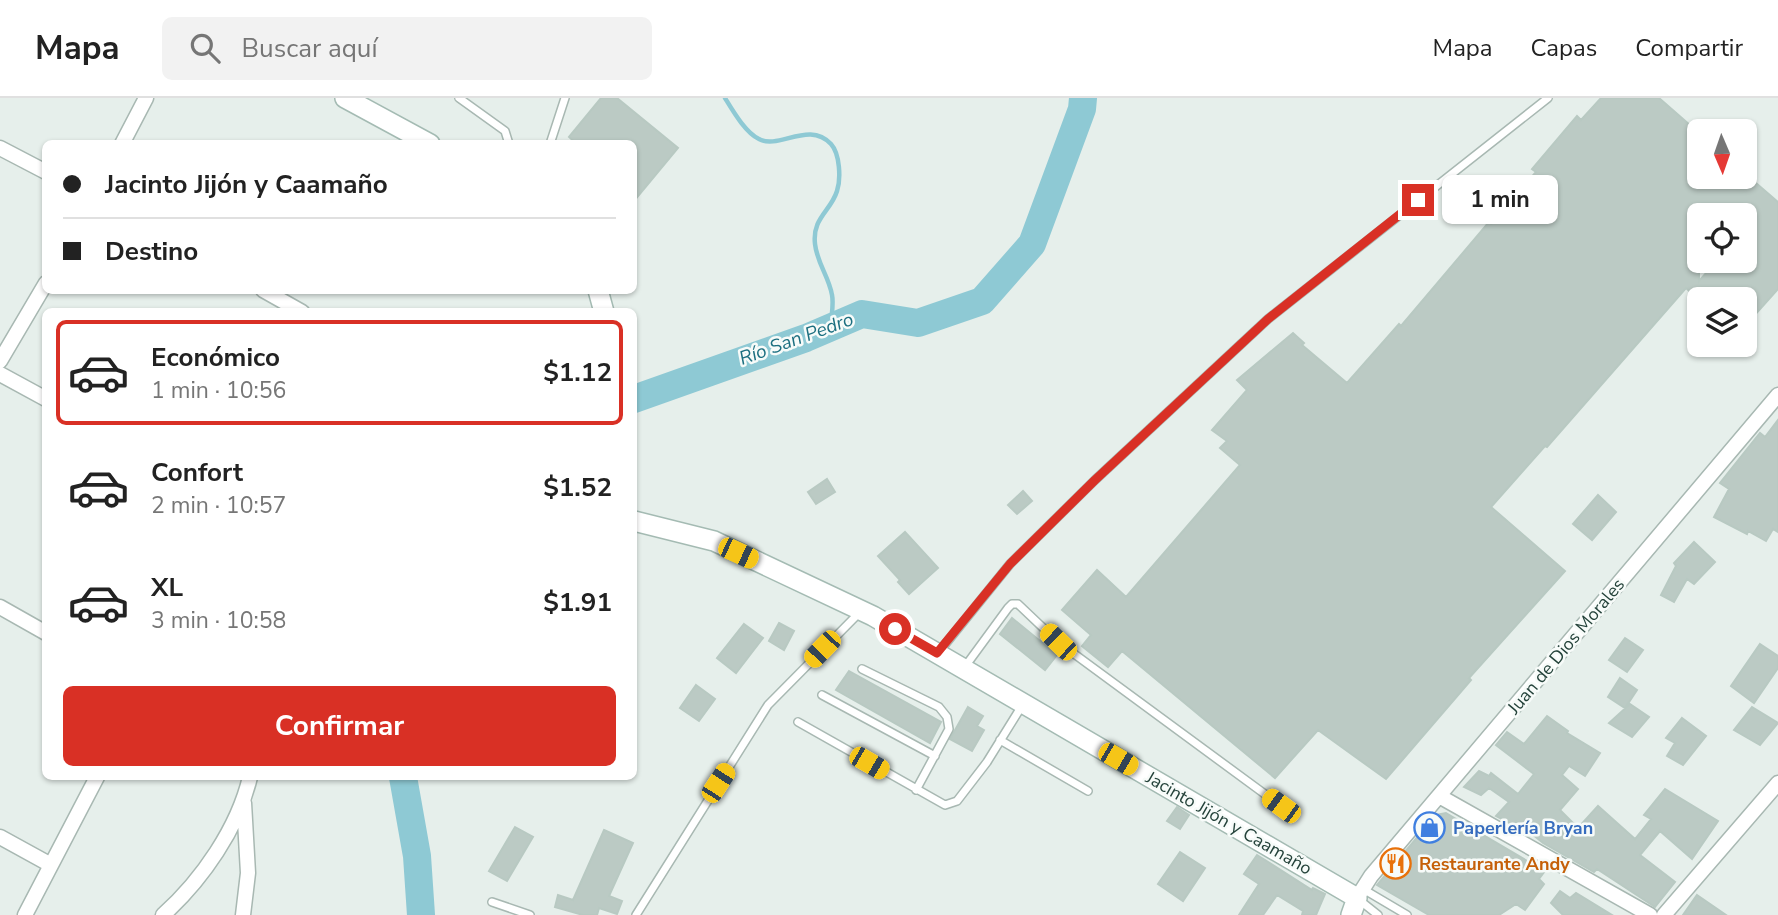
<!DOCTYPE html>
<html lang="es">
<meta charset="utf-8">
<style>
:root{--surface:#fff;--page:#f2f2f2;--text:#222;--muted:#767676;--line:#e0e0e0;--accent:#d93025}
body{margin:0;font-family:"Nunito Sans",sans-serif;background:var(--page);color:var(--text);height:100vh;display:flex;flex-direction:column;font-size:26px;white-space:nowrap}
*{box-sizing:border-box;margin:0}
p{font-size:23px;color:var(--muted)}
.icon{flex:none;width:38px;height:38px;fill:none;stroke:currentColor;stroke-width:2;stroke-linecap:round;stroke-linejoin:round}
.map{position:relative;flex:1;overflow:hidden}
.drawer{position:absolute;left:42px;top:210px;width:595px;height:472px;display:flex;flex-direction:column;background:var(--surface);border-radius:10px;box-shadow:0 2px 5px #0004}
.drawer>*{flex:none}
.guide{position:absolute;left:42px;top:42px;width:595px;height:154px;border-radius:10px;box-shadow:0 2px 5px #0004;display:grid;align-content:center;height:154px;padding:0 21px;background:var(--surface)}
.needle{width:46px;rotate:178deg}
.tools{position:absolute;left:1687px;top:21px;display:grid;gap:14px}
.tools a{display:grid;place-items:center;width:70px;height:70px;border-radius:10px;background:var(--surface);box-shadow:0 2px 5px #0004;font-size:35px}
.end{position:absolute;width:32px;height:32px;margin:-16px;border:9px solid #d93025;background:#fff;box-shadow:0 0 0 4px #fff}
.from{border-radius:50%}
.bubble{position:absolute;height:49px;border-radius:10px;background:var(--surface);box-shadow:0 2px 5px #0004;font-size:23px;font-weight:700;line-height:49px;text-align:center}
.car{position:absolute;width:21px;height:42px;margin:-21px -10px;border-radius:9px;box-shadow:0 0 5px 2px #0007;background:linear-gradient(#f5c518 24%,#345 0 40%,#f5c518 0 76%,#345 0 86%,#f5c518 0)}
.guide b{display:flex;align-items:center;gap:24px;height:66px;font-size:26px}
.guide b+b{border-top:2px solid var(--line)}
.guide i{width:18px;height:18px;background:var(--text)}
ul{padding:12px 0 0;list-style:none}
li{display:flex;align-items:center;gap:21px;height:105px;margin:0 14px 10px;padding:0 7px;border:4px solid transparent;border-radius:10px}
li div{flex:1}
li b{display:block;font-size:26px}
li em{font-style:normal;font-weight:700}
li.selected{border-color:var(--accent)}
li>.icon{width:63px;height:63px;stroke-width:1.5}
.cta{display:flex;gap:14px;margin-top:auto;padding:14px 21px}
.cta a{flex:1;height:80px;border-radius:10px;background:var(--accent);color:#fff;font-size:28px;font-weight:700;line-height:80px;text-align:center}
header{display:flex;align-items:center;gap:42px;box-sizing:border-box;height:98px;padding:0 35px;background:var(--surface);border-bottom:2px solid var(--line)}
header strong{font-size:33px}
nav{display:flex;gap:38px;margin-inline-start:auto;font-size:24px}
.search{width:490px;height:63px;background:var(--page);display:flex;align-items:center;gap:18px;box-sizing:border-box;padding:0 24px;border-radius:10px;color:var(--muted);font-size:26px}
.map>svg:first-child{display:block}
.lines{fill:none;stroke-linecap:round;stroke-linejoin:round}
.stream{stroke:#8ec9d4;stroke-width:4.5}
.river{stroke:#8ec9d4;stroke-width:28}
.building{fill:#bbcac4;stroke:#b8c9c2;stroke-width:2;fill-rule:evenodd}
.lane-casing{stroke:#a8b8b2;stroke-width:10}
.street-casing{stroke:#a8b8b2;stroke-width:17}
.secondary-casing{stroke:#a4bbb3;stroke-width:22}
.lane{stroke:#fff;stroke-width:7}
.street{stroke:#fff;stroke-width:14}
.secondary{stroke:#fff;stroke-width:19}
.route{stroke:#d93025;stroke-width:9}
.labels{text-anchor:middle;stroke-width:5;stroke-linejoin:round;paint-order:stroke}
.street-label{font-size:18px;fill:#24423a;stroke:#f7fbf9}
.shop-label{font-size:18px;font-weight:bold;fill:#366cbe;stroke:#f7fbf9;text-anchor:start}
.food-label{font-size:18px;font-weight:bold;fill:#c56008;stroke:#f7fbf9;text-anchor:start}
.water-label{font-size:19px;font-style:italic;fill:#1c6f80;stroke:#f7fbf9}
</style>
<header>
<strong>Mapa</strong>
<div class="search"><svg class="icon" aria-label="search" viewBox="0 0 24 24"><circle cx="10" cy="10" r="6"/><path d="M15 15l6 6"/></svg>Buscar aquí</div>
<nav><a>Mapa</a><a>Capas</a><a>Compartir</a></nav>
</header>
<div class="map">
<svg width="1778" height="817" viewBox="0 0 1778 817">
<rect width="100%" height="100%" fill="#e6efeb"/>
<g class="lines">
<path class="stream" d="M725,0C733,13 745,34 759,41C779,52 809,22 831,46C840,56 841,81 837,93C831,113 812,120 815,146C817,165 829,179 832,197C834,206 831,219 831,229"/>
<path class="river" d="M634,301L806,240L862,216L918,225L982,203L1032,146L1082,11L1083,0
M403,679L417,758L421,817"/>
</g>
<path class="building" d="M601,0H617L678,50L634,103V46H577L569,39Z
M1601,0H1659L1699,35V79H1749L1778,104V191L1745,228V201L1699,202L1686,190L1547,349L1545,348L1491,409L1565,473L1469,580L1471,582L1386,681L1318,632L1275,680L1122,553L1108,569L1082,548L1091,537L1062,512L1097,472L1126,499L1240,367L1220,350L1227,343L1212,332L1247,292L1237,282L1293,235L1304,245L1302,247L1347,285L1399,226L1401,228L1489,124L1491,126L1536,74L1532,71L1577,18L1581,22ZM1699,117H1745V163H1717L1699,183Z
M1778,322V434L1773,431L1766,443L1748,433L1747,436L1714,419L1729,391L1720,385L1760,335L1765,339Z
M827,381L835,394L816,406L808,394Z
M1023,393L1032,403L1017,416L1008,407Z
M1598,397L1616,414L1592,442L1573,426Z
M905,434L938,470L909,496L898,484L900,482L878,458Z
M1694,444L1715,464L1694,486L1687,481L1674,504L1661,497L1676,468L1674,465Z
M1012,520L1057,557L1045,572L1000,536Z
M779,525L794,533L784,552L769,543Z
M744,526L763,540L736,575L717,560Z
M1625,540L1643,552L1627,574L1609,562Z
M1760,546L1778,558V570L1754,605L1731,588Z
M849,573L941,624L930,645L836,592Z
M1620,580L1637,592L1625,610L1608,599Z
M696,587L715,601L699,623L680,610Z
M1630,606L1649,619L1632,639L1609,625Z
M968,609L983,618L977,628L984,632L972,653L950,641Z
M1752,609L1778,625L1760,647L1734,632Z
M1547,618L1568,633L1567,635L1600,655L1585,678L1569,668L1562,677L1578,691L1560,712L1578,730L1598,708L1635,741L1651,721L1644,717L1665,691L1718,723L1692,761L1660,733L1640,757L1675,784L1655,809L1597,771L1594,774L1543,745L1516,723L1513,727L1496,718L1509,704L1489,690L1481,697L1464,689L1479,673L1489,678L1491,675L1518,696L1534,676L1496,647L1507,634L1524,646Z
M1682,620L1706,638L1683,667L1667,658L1675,645L1666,640Z
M1177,709L1189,717L1180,731L1167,723Z
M1446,715L1529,764L1531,761L1547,770L1539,781L1544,786L1525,812L1516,806L1499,817H1429L1377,787L1436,717Z
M515,729L533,739L507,783L489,773Z
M604,732L633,745L609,798L622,803L617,816L599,810L597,817H583L555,809L558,797L573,802Z
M1180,754L1205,770L1183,803L1158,786Z
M1257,757L1312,792L1313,790L1325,796L1316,817H1302L1303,813L1277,797L1263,817H1239L1259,786L1244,776Z
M1560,793L1570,800L1576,795L1612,817H1563L1551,805Z
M1697,797L1726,817H1683Z"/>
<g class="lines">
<defs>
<path id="lane" d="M459,0L505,33L509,46
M550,46L565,0
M938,555L1010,466L1095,382L1268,221L1548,0
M964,570L1008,510L1012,506H1018L1058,544L1281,708
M862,571L939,609L947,619L949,631L916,692
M822,597L935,658
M798,624L945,707L957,703L987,664L1023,606
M1000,642L1088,693
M1363,791L1407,817
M1358,801L1378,817
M492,804L530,817
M636,817L768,607L861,513"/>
<path id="street" d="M122,46L146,0
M0,50L46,74
M263,192L302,214
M0,263L46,185
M0,276L46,301
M0,509L46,535
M1439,698L1650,817
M0,739L51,767
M1357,800L1371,778L1778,297
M25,817L97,679
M163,817C202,782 238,730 250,679
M243,817L248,775L244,705
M1664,817L1778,685"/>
<path id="secondary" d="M345,0L430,46
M598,192L604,214
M634,423L714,443L873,518L1357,800L1351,817"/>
</defs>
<use href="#lane" class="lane-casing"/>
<use href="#street" class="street-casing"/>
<use href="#secondary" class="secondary-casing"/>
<use href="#lane" class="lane"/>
<use href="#street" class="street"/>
<use href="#secondary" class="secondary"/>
</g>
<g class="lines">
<path class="route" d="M895,531L937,555L1010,466L1095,382L1268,221L1418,102"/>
</g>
<defs>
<symbol id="shop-ring" viewBox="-11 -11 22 22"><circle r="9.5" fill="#f7fbf9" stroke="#3f7fe0" stroke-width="1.5"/><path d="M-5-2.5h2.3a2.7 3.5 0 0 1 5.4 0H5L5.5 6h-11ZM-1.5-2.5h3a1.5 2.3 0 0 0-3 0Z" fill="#3f7fe0"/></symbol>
<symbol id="restaurant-ring" viewBox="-11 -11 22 22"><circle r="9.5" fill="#f7fbf9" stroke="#e8710a" stroke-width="1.5"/><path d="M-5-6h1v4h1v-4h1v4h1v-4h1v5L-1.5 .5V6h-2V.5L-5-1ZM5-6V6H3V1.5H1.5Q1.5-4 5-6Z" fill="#e8710a"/></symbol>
</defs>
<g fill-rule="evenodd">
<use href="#shop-ring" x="1412" y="712" width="35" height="35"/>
<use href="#restaurant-ring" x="1378" y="748" width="35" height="35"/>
</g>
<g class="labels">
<g class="street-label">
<text transform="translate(1566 548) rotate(-50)" y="6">Juan de Dios Morales</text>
<text transform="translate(1229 725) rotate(30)" y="6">Jacinto Jijón y Caamaño</text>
</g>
<g class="shop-label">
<text x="1453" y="736">Paperlería Bryan</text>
</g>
<g class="food-label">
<text x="1419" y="772">Restaurante Andy</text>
</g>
<g class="water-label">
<text transform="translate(796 240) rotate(-20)" y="7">Río San Pedro</text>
</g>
</g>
</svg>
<div class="tools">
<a><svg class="needle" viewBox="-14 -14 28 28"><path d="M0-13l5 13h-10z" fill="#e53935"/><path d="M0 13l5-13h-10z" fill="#767676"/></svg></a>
<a><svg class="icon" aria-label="locate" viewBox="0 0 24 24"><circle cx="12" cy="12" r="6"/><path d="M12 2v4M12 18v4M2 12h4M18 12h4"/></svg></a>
<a><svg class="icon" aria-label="layers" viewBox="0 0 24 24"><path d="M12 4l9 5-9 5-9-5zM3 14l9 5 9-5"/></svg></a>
</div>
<i class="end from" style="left:895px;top:531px"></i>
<i class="end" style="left:1418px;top:102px"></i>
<div class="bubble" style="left:1442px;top:77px;width:116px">1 min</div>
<i class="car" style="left:738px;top:455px;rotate:115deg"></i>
<i class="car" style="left:1058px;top:544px;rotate:314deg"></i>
<i class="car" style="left:822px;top:551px;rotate:224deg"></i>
<i class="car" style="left:1118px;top:661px;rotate:120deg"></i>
<i class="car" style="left:869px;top:665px;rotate:120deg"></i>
<i class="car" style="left:718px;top:685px;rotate:33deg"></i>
<i class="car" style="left:1281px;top:708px;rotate:306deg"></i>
<div class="guide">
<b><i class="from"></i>Jacinto Jijón y Caamaño</b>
<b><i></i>Destino</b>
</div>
<section class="drawer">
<ul>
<li class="selected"><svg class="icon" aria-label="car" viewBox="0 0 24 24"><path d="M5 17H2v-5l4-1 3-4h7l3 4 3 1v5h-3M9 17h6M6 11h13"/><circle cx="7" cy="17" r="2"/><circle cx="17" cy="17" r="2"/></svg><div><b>Económico</b><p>1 min · 10:56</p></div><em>$1.12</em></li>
<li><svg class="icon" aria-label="car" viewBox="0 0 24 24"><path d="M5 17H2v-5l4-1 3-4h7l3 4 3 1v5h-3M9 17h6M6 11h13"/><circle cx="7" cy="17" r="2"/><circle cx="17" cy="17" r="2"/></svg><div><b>Confort</b><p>2 min · 10:57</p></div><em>$1.52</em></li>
<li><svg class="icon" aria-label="car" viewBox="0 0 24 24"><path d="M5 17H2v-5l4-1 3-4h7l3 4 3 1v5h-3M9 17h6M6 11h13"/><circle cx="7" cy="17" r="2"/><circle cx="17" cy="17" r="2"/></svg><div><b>XL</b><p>3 min · 10:58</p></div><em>$1.91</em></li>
</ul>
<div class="cta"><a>Confirmar</a></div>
</section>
</div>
